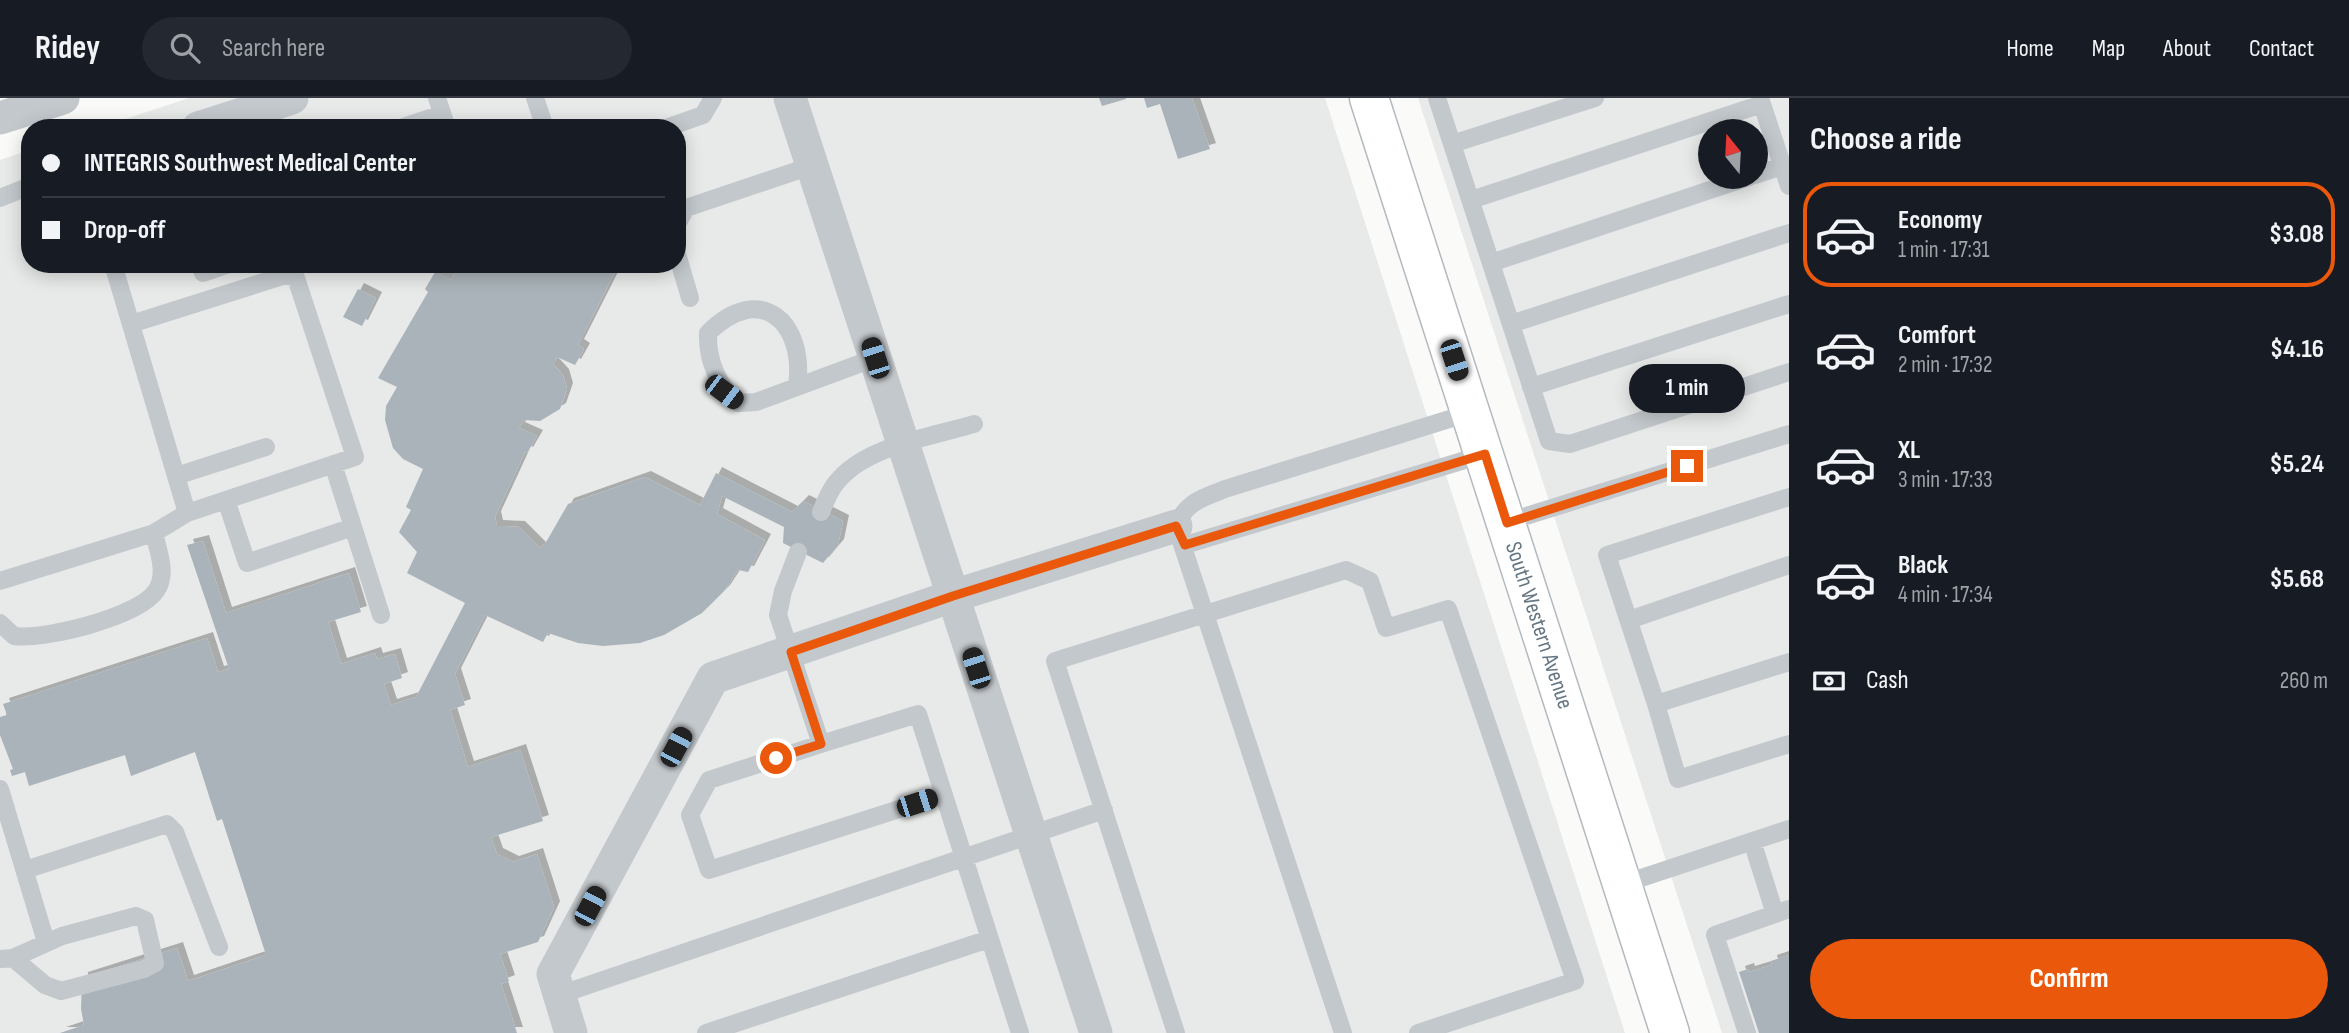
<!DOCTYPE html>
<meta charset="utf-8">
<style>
:root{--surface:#171b24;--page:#242831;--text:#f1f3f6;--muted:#9ea1a6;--line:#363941;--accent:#ea580c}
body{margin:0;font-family:"Sofia Sans Condensed",sans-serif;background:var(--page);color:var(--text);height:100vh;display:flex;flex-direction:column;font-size:26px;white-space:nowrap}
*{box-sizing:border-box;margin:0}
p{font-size:23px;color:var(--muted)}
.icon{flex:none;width:38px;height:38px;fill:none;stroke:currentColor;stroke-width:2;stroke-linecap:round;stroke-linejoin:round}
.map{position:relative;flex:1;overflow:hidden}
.panel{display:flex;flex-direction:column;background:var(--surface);width:560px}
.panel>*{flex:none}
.banner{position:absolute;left:21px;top:21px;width:665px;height:154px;border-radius:28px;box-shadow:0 4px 18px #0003;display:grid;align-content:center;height:154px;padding:0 21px;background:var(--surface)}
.needle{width:46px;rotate:342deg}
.fabs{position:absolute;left:1698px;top:21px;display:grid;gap:14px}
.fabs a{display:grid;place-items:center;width:70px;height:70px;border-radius:50%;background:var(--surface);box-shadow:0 4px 18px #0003;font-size:35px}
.end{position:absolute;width:32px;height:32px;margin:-16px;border:9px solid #ea580c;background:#fff;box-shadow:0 0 0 4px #fff}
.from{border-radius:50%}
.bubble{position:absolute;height:49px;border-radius:24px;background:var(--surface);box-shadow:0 4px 18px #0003;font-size:23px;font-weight:700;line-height:49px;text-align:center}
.car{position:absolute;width:21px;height:42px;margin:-21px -10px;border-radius:9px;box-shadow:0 0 5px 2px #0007;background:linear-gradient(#222 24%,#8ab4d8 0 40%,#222 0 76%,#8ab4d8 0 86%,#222 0)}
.banner b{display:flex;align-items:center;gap:24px;height:66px;font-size:26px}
.banner b+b{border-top:2px solid var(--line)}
.banner i{width:18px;height:18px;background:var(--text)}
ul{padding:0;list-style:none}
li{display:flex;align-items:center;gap:21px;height:105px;margin:0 14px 10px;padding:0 7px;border:4px solid transparent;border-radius:28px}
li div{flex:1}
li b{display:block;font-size:26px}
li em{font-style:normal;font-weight:700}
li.on{border-color:var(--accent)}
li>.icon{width:63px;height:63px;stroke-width:1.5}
h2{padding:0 21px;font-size:32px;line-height:84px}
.pay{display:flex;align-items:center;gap:18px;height:77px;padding:0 21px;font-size:26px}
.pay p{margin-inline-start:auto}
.cta{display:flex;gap:14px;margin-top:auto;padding:14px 21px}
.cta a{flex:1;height:80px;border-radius:42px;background:var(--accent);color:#fff;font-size:28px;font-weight:700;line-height:80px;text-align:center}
header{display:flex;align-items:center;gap:42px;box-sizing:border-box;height:98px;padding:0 35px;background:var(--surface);border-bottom:2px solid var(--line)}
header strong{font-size:33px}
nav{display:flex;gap:38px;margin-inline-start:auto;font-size:24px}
.search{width:490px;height:63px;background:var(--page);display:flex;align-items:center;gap:18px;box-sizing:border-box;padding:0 24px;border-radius:38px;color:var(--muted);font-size:26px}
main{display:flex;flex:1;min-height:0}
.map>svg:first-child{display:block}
.built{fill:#e8e9e9;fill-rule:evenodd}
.building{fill:#aab3b9;filter:url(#shadow)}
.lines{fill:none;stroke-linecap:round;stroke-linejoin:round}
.secondary-casing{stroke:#b3babf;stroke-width:41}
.lane{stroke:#c3c8cc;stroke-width:18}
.street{stroke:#c3c8cc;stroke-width:33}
.secondary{stroke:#fff;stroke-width:38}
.route{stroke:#ea580c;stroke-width:9}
.labels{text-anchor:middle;stroke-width:7;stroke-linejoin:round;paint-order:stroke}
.street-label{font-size:23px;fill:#657683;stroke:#fff}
</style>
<header>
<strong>Ridey</strong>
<div class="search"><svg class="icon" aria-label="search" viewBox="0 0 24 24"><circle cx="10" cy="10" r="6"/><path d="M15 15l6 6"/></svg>Search here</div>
<nav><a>Home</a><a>Map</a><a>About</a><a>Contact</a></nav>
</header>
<main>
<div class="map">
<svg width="1789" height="935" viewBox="0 0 1789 935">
<defs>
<filter id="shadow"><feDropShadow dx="6" dy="-6" stdDeviation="0" flood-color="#0004"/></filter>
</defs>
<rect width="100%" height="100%" fill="#fafaf8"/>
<path class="built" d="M189,0H1325L1625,935H0V62L30,52V166H677V30H98Z
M1418,0H1789V935H1722ZM1710,33H1755V79H1710Z"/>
<path class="building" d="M1099,0H1126V1L1102,8Z
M1144,0H1192L1210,51L1178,61L1160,6L1147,10Z
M461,166H619L578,247L584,251L575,267L557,259L553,266L563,277L567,291L560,311L540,323L524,322L519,330L537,338L527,355L525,354L495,419L497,428L519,429L540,450L545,446L568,406L645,379L700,407L716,375L792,414L803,403L843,423L838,447L823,465L783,445L784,429L722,398L717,416L765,442L748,474L738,472L724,493L702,515L664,537L640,545L603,548L578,545L548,535L543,544L485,517L455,576L465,607L450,612L468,669L520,652L543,723L491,739L497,756L513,764L537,756L554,809L538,844L500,856L509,883L501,886L517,935H60L84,927L81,911L82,880L177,850L188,883L266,857L222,721L217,723L195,654L131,678L125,657L29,688L25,674L12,678L10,672L13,671L0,637V619L7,617L3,606L207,540L218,574L229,571L187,447L203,443L226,515L349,475L361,514L328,524L341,566L375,555L377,561L395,556L402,580L384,586L391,607L416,599L465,505L407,475L417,454L399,434L411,412L406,409L423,371L403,361L393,350L385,322L386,308L397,289L378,280L428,194L425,191L435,174L451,182Z
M358,191L376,200L362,228L343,219Z
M1789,857V935H1759L1739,874L1748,871L1749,874L1772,867L1771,863Z"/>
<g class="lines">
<defs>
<path id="secondary" d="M1369,0L1670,935"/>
</defs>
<use href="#secondary" class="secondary-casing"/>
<path class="lane" d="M437,0L447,30
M535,0L545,30
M1437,0L1549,343L1570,346L1789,274
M1760,0L1789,88
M400,30L442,16
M666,30L703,17L713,0
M1452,46L1595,0
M1755,77L1782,68
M0,100L30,88
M1471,102L1762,6
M677,126L686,110L811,68
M677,156L690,200
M1491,165L1749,79
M200,166L203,175L229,166
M131,226L286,177L296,180L355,359L187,415
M1511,226L1789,135
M797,288C806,224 760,183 708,235C707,262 718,289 739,305L756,304L875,260
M1531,289L1789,206
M333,366L381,517
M176,378L266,349
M226,402L247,465L353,429
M821,414C825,405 829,393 836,385C864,348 931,339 974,326
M1507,424L1789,336
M1185,447L1485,356
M798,454L783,493L778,517L821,646L918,616L1020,935
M0,483L154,435L187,415L113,166
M1629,522L1789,467
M0,525L14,538C45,542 138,519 156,493C168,476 158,453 154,435
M1789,564L1656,606L1678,681L1789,646
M1656,606L1607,457L1789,399
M821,646L709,682L690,717L709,772L943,697
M0,691L46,844
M1752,743L1775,816L1789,811
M25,772L167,726L175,734L219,849
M1623,786L1789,731
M0,861L13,860L62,838L136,818L145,822L155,865L144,871L61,893L45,887L13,860
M559,897L1104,712
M706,935L989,841
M1176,935L1055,563L1346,472L1370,483L1386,530L1448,511L1575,883L1418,935
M1343,935L1176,428C1187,403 1201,401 1225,391L1472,314
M1747,935L1715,837L1775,816"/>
<path class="street" d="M790,0L1096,935
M0,20L63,0
M198,30L292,0
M571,935L553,876L713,580L953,498L1176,428"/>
<use href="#secondary" class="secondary"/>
</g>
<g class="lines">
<path class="route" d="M776,660L821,646L791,554L953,498L1176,428L1185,447L1485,356L1507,425L1687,368"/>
</g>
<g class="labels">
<g class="street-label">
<text transform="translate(1540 527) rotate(72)" y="8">South Western Avenue</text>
</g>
</g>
</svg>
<div class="fabs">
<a><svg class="needle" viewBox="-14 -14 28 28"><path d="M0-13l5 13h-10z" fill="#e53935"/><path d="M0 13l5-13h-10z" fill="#9ea1a6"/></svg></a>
</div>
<i class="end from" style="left:776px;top:660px"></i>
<i class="end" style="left:1687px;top:368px"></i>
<div class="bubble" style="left:1629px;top:266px;width:116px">1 min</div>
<i class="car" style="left:875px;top:260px;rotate:342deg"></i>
<i class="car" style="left:1454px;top:262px;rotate:162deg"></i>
<i class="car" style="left:724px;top:294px;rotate:127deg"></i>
<i class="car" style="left:976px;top:570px;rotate:342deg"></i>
<i class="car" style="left:676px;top:649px;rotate:28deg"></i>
<i class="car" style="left:917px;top:705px;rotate:72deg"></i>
<i class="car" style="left:590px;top:808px;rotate:28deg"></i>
<div class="banner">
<b><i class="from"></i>INTEGRIS Southwest Medical Center</b>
<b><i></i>Drop-off</b>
</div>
</div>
<section class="panel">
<h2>Choose a ride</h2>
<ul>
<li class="on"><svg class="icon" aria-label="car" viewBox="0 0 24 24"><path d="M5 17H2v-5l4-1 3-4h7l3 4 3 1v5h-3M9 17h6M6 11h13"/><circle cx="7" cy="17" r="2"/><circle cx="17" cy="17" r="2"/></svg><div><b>Economy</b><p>1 min · 17:31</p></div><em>$3.08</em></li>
<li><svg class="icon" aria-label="car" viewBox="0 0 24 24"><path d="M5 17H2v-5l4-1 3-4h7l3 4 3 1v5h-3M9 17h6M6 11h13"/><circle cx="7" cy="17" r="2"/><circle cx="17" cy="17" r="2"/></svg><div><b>Comfort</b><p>2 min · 17:32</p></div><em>$4.16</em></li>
<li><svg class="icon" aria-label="car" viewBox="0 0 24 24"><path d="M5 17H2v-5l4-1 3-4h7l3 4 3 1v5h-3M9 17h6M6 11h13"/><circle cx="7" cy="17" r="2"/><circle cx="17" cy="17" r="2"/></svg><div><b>XL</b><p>3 min · 17:33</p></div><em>$5.24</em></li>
<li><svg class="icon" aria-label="car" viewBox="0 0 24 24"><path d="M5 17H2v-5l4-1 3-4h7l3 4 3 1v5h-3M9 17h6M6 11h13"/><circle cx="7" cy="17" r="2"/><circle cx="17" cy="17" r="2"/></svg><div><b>Black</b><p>4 min · 17:34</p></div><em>$5.68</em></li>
</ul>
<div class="pay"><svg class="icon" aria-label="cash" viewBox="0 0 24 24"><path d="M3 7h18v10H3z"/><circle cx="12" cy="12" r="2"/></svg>Cash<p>260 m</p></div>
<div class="cta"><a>Confirm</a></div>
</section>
</main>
